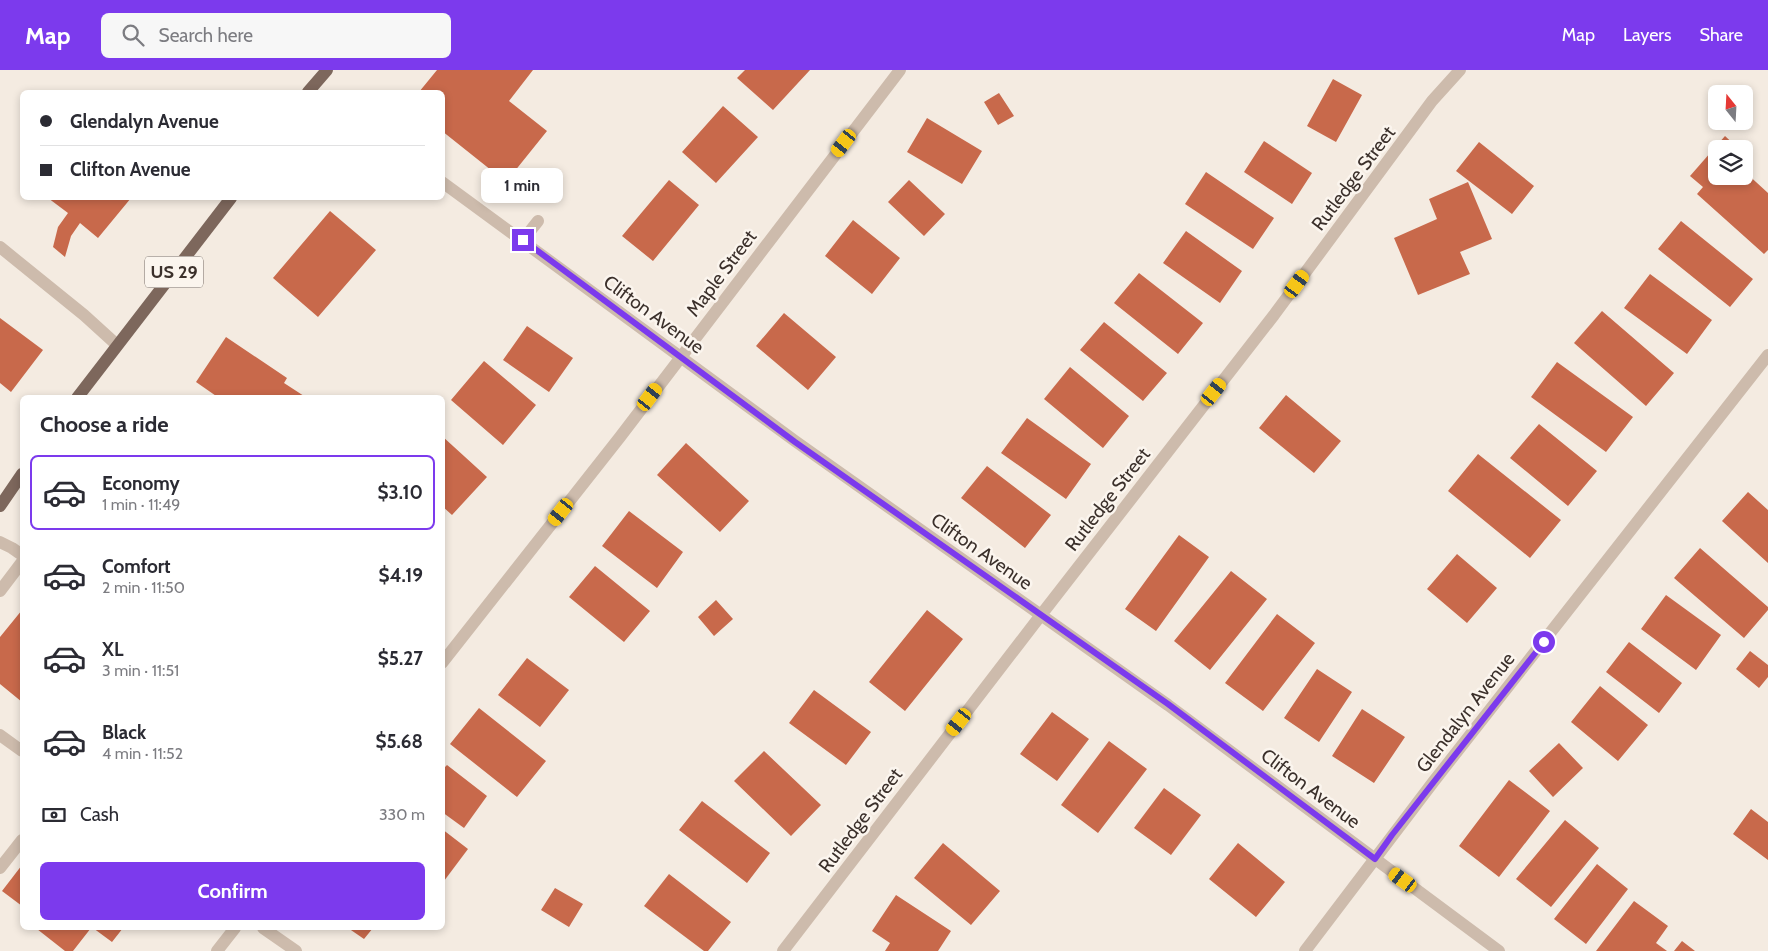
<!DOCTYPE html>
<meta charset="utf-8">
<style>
:root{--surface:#fff;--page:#f7f7f7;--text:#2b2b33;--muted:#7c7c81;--line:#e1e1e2;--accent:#7c3aed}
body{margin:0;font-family:Cabin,sans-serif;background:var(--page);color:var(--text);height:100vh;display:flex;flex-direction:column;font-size:19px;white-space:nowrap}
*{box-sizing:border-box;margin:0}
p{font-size:16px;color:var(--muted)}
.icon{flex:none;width:28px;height:28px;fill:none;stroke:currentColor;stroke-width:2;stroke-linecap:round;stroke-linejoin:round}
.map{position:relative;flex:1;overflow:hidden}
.panel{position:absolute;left:20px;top:325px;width:425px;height:535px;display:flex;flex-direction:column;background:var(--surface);border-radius:8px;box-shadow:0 2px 8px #0003}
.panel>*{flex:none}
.banner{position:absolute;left:20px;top:20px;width:425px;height:110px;border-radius:8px;box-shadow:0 2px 8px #0003;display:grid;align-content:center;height:110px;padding:0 20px;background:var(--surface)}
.needle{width:32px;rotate:342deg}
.tools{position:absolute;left:1708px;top:15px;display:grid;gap:10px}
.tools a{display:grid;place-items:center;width:45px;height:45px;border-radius:8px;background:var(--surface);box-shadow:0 2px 8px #0003;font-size:25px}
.end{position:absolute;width:22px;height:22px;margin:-11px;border:6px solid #7c3aed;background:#fff;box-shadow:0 0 0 2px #fff}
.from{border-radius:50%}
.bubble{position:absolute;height:35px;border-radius:8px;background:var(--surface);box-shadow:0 2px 8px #0003;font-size:16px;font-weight:700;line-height:35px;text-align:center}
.car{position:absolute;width:15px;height:30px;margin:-15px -8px;border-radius:6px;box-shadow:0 0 4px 1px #0007;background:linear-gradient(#f5c518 24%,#345 0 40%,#f5c518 0 76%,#345 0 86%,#f5c518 0)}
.banner b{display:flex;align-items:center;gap:18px;height:48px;font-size:19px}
.banner b+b{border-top:1px solid var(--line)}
.banner i{width:12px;height:12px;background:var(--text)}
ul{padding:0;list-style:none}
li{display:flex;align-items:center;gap:15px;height:75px;margin:0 10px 8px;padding:0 10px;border:2px solid transparent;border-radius:8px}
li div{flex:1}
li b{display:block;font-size:19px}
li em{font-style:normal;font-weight:700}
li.current{border-color:var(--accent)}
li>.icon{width:45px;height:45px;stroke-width:1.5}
h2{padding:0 20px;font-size:22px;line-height:60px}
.pay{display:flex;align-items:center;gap:12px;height:55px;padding:0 20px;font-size:19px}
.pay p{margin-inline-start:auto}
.cta{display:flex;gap:10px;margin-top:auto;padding:10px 20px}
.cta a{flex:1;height:58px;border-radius:8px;background:var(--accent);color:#fff;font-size:20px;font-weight:700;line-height:58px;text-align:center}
header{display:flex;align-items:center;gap:30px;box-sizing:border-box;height:70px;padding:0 25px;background:var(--accent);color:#fff}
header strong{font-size:24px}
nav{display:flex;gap:28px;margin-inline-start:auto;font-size:18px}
.search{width:350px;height:45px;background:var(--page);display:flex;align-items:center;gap:12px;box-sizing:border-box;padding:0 18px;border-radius:8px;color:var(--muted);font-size:19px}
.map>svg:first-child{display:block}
.building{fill:#c8694b}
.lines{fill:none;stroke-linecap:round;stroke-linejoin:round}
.minor{stroke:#cdbbac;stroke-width:12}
.major{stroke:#7d675c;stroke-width:12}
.route{stroke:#7c3aed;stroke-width:6}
.labels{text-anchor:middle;stroke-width:5;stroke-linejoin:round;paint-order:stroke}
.shield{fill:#fbf5ee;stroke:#756b66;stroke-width:1}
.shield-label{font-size:18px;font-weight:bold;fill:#3b302b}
.street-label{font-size:19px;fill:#3b302b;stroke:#fbf5ee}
</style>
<header>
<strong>Map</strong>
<div class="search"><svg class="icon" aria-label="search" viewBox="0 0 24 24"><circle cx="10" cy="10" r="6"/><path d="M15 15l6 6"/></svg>Search here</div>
<nav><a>Map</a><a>Layers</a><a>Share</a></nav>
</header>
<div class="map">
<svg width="1768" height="881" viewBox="0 0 1768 881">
<rect width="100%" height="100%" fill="#f4ebe1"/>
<path class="building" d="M437,0H533L509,31L547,61L506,112L442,61V22H419Z
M745,0H810L773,40L737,8Z
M1333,9L1362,25L1336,72L1307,56Z
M999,23L1014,46L998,55L984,32Z
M723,36L758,67L716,113L682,82Z
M927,48L982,81L962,114L907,82Z
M1725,66L1739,79H1716V106H1744V101L1768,123V180L1764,184L1697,124L1703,117L1690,106Z
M1264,71L1312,103L1292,134L1244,102Z
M1479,72L1534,116L1512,144L1456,101Z
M1206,102L1274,148L1253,179L1185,134Z
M669,110L699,135L653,191L622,166Z
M909,110L945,144L924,166L888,132Z
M1468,112L1492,169L1460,182L1470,204L1418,225L1394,168L1437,149L1429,129Z
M48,128H131L98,168L80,153L71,166L65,187L53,177L58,157L68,143Z
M330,141L376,180L318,247L273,208Z
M853,150L900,188L872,224L825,186Z
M1681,151L1753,209L1730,237L1658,179Z
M1186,161L1242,201L1220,233L1163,193Z
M1139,203L1203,253L1178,284L1114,233Z
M1650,204L1712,250L1687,284L1624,238Z
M1602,241L1674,303L1646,336L1574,273Z
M784,243L836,287L808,320L756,276Z
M0,248L43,280L11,322L0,313Z
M1104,252L1167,303L1143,331L1080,280Z
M527,256L573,288L549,322L503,290Z
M226,267L287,308L284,313L304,326L303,328H219L196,312Z
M484,291L536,335L503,375L451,330Z
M1557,292L1633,347L1606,382L1531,327Z
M1070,297L1129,346L1103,378L1044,329Z
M1286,325L1341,371L1314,403L1259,358Z
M1027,348L1091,394L1066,429L1001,383Z
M1539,354L1597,401L1568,436L1510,388Z
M442,366L487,407L452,445L442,436Z
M686,373L749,431L720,462L657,405Z
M1478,384L1561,450L1530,488L1448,421Z
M987,396L1051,445L1025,478L961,428Z
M1748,422L1768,440V493L1722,451Z
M629,441L683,482L657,518L602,476Z
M1179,465L1209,487L1156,561L1125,539Z
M1700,478L1768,537V540L1744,568L1674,508Z
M1457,484L1497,518L1467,553L1427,519Z
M595,496L650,541L624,572L569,527Z
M1231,501L1267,529L1210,600L1174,571Z
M1666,525L1721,565L1696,600L1641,559Z
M716,530L733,549L714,566L698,547Z
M22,540V632L0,614V567Z
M927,540L963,569L905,641L869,612Z
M1277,544L1315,573L1263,641L1225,613Z
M1629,572L1682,613L1659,643L1606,602Z
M1750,581L1768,595V607L1759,618L1736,599Z
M527,588L569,620L540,657L498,625Z
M1317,599L1352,622L1319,672L1284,648Z
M1600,616L1648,655L1618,691L1571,652Z
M814,620L871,662L846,695L789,653Z
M479,638L546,691L517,727L450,674Z
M1362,639L1405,667L1374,713L1332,686Z
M1052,642L1089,669L1057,711L1020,684Z
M1109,671L1147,699L1098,763L1061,735Z
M1559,673L1583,698L1553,727L1529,701Z
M764,681L821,735L791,766L734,711Z
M447,695L487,726L464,758L442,742V700Z
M1509,710L1550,741L1499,807L1459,776Z
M1164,718L1201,745L1171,785L1134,758Z
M702,731L770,783L747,813L679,760Z
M1751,739L1768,752V790L1733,764Z
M1565,750L1599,778L1551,837L1516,809Z
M442,759L468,779L444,811L442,810Z
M943,773L1000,821L971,855L914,808Z
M1238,773L1285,812L1256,847L1209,809Z
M1597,794L1628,819L1586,874L1554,849Z
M22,795V836L2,821Z
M669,804L731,852L708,881H704L644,836Z
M555,818L583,834L569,857L541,840Z
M896,825L951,861L938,881H885L890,873L872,861Z
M1634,831L1668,856L1656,873L1667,881H1596Z
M38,858H91L73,881H65L37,859Z
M93,858H123L112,872Z
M348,858H373L364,869Z
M1682,871L1695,881H1674Z"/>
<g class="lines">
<path class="minor" d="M442,112L795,371L1168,635L1499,881
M523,170L538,151
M0,177L84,245L117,275
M0,472L12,478L22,485
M0,521L22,492
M442,593L620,367L900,0
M0,665L22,681
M0,798L22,770
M263,858L296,881
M217,881L235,858
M783,881L1041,545L1274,245L1432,31L1460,0
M1305,881L1434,711L1768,285"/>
<path class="major" d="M308,22L327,0
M77,328L231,128
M0,436L22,404"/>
</g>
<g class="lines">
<path class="route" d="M523,170L795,372L1168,634L1375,789L1392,765L1544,572"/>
</g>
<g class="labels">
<rect class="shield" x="145" y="186.5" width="58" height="31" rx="4"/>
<g class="shield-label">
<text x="174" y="208">US 29</text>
</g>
<g class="street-label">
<text transform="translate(1353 108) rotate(-53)" y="7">Rutledge Street</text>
<text transform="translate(721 203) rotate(-53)" y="7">Maple Street</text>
<text transform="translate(654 244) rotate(36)" y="7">Clifton Avenue</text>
<text transform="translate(1107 429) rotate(-52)" y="7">Rutledge Street</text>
<text transform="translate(982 481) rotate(35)" y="7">Clifton Avenue</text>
<text transform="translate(1465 642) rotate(-52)" y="7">Glendalyn Avenue</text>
<text transform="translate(1311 718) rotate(37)" y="7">Clifton Avenue</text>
<text transform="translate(860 750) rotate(-53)" y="7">Rutledge Street</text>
</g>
</g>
</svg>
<div class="tools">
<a><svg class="needle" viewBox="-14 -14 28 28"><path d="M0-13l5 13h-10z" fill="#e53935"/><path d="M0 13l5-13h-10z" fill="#7c7c81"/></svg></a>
<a><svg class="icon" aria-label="layers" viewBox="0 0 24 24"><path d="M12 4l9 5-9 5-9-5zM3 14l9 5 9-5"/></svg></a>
</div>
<i class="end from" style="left:1544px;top:572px"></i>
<i class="end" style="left:523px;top:170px"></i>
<div class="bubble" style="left:481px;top:98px;width:82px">1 min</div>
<i class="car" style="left:844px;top:73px;rotate:217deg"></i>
<i class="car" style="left:1297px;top:214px;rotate:36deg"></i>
<i class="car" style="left:1214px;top:322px;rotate:38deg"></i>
<i class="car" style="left:650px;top:327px;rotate:37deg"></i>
<i class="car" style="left:561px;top:442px;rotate:218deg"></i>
<i class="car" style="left:959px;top:652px;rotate:218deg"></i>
<i class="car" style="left:1403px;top:810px;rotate:306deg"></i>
<div class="banner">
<b><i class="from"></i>Glendalyn Avenue</b>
<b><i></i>Clifton Avenue</b>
</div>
<section class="panel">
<h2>Choose a ride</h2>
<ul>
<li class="current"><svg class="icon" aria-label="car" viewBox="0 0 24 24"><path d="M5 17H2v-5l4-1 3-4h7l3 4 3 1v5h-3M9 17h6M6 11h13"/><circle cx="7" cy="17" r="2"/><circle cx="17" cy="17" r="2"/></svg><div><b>Economy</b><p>1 min · 11:49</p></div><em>$3.10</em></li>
<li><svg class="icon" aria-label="car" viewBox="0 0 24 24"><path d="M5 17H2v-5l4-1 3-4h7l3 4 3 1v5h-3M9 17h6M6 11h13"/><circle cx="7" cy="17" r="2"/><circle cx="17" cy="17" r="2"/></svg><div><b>Comfort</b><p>2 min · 11:50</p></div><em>$4.19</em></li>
<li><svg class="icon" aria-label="car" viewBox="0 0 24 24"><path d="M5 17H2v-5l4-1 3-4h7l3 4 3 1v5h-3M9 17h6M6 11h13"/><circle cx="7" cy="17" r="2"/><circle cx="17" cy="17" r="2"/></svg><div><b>XL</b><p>3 min · 11:51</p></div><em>$5.27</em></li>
<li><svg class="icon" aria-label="car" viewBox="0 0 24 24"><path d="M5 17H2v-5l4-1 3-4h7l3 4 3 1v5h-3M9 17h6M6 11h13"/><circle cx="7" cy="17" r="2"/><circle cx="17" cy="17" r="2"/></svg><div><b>Black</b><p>4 min · 11:52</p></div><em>$5.68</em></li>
</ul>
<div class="pay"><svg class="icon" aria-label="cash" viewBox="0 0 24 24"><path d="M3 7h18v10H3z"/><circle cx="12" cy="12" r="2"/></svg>Cash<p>330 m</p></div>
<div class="cta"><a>Confirm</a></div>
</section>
</div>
